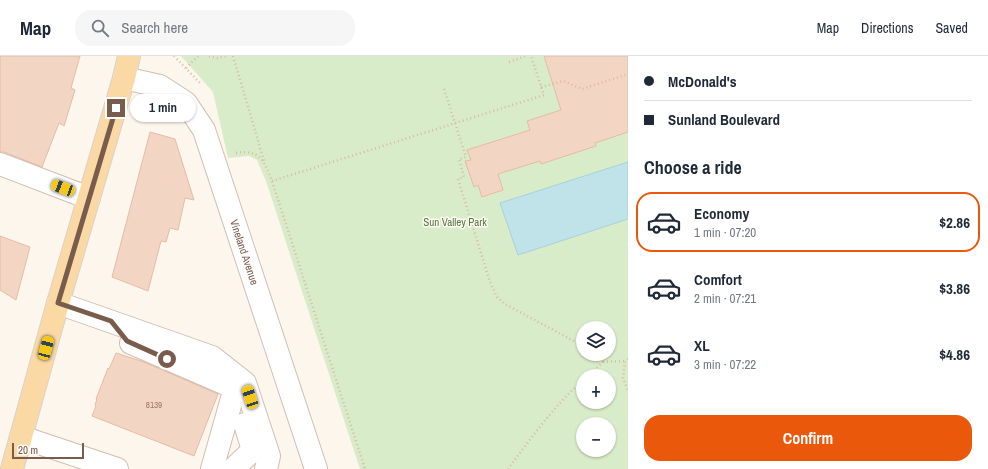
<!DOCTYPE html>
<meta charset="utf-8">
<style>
:root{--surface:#fff;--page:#f6f6f7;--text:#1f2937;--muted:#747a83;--line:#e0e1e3;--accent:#ea580c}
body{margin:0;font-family:"Archivo Narrow",sans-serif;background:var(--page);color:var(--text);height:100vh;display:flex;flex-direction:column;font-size:15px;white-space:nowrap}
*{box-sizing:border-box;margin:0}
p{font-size:13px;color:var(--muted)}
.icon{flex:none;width:22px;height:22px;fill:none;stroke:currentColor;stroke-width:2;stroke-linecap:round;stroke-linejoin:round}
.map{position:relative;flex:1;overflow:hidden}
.panel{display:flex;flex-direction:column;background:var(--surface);width:360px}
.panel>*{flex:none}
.hud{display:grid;align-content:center;height:88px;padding:0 16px;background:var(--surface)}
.fabs{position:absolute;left:576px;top:265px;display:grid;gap:8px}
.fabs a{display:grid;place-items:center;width:40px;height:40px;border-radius:50%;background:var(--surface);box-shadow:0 1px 3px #0004;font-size:20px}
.scale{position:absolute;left:12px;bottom:10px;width:72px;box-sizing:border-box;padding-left:4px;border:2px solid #7a5c4d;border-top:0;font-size:11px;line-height:14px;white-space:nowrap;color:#7a5c4d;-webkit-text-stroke:3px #fffaf3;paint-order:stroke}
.end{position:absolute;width:18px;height:18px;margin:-9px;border:5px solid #7a5c4d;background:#fff;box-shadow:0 0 0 2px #fff}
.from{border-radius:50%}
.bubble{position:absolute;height:28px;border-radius:14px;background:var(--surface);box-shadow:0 1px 3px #0004;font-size:13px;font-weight:700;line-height:28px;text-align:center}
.car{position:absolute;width:12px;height:24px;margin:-12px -6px;border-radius:5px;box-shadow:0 0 3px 1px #0007;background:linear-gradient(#f5c518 24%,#345 0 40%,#f5c518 0 76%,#345 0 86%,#f5c518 0)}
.hud b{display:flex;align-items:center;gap:14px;height:38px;font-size:15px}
.hud b+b{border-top:1px solid var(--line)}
.hud i{width:10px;height:10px;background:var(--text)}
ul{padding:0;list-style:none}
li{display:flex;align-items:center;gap:12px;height:60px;margin:0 8px 6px;padding:0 8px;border:2px solid transparent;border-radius:16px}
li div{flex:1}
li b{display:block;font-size:15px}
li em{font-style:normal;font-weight:700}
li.active{border-color:var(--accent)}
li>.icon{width:36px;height:36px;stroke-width:1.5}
h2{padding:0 16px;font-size:18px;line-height:48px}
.cta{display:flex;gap:8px;margin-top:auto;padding:8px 16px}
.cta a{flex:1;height:46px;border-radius:16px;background:var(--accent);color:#fff;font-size:16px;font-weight:700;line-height:46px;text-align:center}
header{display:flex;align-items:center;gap:24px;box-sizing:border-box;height:56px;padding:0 20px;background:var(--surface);border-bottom:1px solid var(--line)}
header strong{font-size:19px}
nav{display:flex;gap:22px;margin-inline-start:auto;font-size:14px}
.search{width:280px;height:36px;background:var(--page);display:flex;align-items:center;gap:10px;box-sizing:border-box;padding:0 14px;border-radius:16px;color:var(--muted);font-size:15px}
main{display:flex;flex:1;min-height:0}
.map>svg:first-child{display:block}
.green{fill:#d8ecc9;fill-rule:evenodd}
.water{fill:#bfe3e8;stroke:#a5d3da}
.building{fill:#f3d5c3;stroke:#e6bba3}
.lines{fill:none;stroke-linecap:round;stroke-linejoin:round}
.minor-casing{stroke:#d1beb0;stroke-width:24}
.major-casing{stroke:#dad1cd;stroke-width:24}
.path{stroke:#d9b8a5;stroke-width:2.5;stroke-dasharray:1 3;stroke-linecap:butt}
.minor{stroke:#fff;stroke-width:22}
.major{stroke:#fbd9a5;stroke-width:22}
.route{stroke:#7a5c4d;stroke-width:5}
.labels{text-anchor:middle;stroke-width:3;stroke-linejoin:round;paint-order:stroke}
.number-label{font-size:9px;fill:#987a6a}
.park-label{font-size:11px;fill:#537a41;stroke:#fffaf3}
.street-label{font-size:11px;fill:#7a5c4d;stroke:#fffaf3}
</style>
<header>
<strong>Map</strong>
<div class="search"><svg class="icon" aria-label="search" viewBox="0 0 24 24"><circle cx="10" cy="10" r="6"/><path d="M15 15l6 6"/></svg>Search here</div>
<nav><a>Map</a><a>Directions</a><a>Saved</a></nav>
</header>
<main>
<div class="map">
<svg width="628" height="413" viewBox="0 0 628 413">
<rect width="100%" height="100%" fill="#fdf6ec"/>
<path class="green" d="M181,0H628V413H360L266,125L257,104L249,100L228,102L213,36ZM583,272H609V298H583ZM583,320H609V346H583ZM583,368H609V394H583Z"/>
<path class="water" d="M628,106V163L518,199L500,147Z"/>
<path class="building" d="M0,0H80L71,32L75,34L64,70L59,67L42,111L4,96H0Z
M544,0H628V76L595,87L596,90L541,108L540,105L498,118L503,134L482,141L478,129L474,131L465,105L471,104L467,94L530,74L527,65L561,54Z
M150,76L175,83L194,144L185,142L178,174L170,172L166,186L161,185L148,235L112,221Z
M0,180L30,191L16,244L0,234Z
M116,297L144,306L218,338L194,400L92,360L96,350L95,349L97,343H96L108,312L109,313Z"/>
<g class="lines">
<defs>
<g id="minor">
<path id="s1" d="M124,22L160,30L186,47L204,74L316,413"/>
<path d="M0,108L89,142"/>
<path d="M58,247L212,301L245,327L269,400L266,413"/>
<path d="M131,287L235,332L212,413"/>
<path d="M21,381L117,413"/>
<path d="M233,413L253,394L245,368"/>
</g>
<path id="major" d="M12,413L58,247L124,22L129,0"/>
</defs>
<use href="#minor" class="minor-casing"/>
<use href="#major" class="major-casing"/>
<path class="path" d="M174,0L200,27
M209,0L217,2L228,0
M233,0L264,105
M509,6L526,0
M186,12L198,0
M541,31L563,25L582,33L628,18
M444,33L466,101L459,103L464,121L458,123L490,226L497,241L505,248L583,290
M236,97C260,93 264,105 272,125L365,413
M272,125L544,39L531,0
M628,303L625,305L623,322L628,335
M603,306L625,305
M588,320L603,306L594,298
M508,413C531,382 554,350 583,324"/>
<use href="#minor" class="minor"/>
<use href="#major" class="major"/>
</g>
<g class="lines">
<path class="route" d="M116,52L58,247L111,265L127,285L167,303"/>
</g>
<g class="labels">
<g class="number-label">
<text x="154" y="352">8139</text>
</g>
<g class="park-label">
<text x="455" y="170">Sun Valley Park</text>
</g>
<g class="street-label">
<text dy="4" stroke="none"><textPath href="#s1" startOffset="229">Vineland Avenue</textPath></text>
</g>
</g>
</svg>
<div class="fabs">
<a><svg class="icon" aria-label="layers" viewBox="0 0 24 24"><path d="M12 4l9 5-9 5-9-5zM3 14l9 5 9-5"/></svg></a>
<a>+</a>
<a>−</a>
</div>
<div class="scale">20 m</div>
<i class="end from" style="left:167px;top:303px"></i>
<i class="end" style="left:116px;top:52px"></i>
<div class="bubble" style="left:130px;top:38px;width:66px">1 min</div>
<i class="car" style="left:63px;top:132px;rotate:291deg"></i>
<i class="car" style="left:46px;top:292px;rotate:15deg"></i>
<i class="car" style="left:250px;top:341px;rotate:342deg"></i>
</div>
<section class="panel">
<div class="hud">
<b><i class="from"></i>McDonald's</b>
<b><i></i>Sunland Boulevard</b>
</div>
<h2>Choose a ride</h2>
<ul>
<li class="active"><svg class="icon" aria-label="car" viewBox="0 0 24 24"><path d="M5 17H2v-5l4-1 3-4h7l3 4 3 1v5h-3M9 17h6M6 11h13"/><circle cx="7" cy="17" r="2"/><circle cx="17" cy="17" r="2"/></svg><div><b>Economy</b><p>1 min · 07:20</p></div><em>$2.86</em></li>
<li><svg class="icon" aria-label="car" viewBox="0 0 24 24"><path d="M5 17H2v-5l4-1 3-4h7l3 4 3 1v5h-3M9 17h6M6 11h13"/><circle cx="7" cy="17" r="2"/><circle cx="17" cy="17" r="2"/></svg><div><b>Comfort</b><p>2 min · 07:21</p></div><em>$3.86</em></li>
<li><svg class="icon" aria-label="car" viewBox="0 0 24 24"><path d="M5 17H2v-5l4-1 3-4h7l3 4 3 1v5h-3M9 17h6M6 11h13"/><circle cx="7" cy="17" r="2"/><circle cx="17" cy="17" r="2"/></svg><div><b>XL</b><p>3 min · 07:22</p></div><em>$4.86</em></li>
</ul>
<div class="cta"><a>Confirm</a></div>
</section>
</main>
